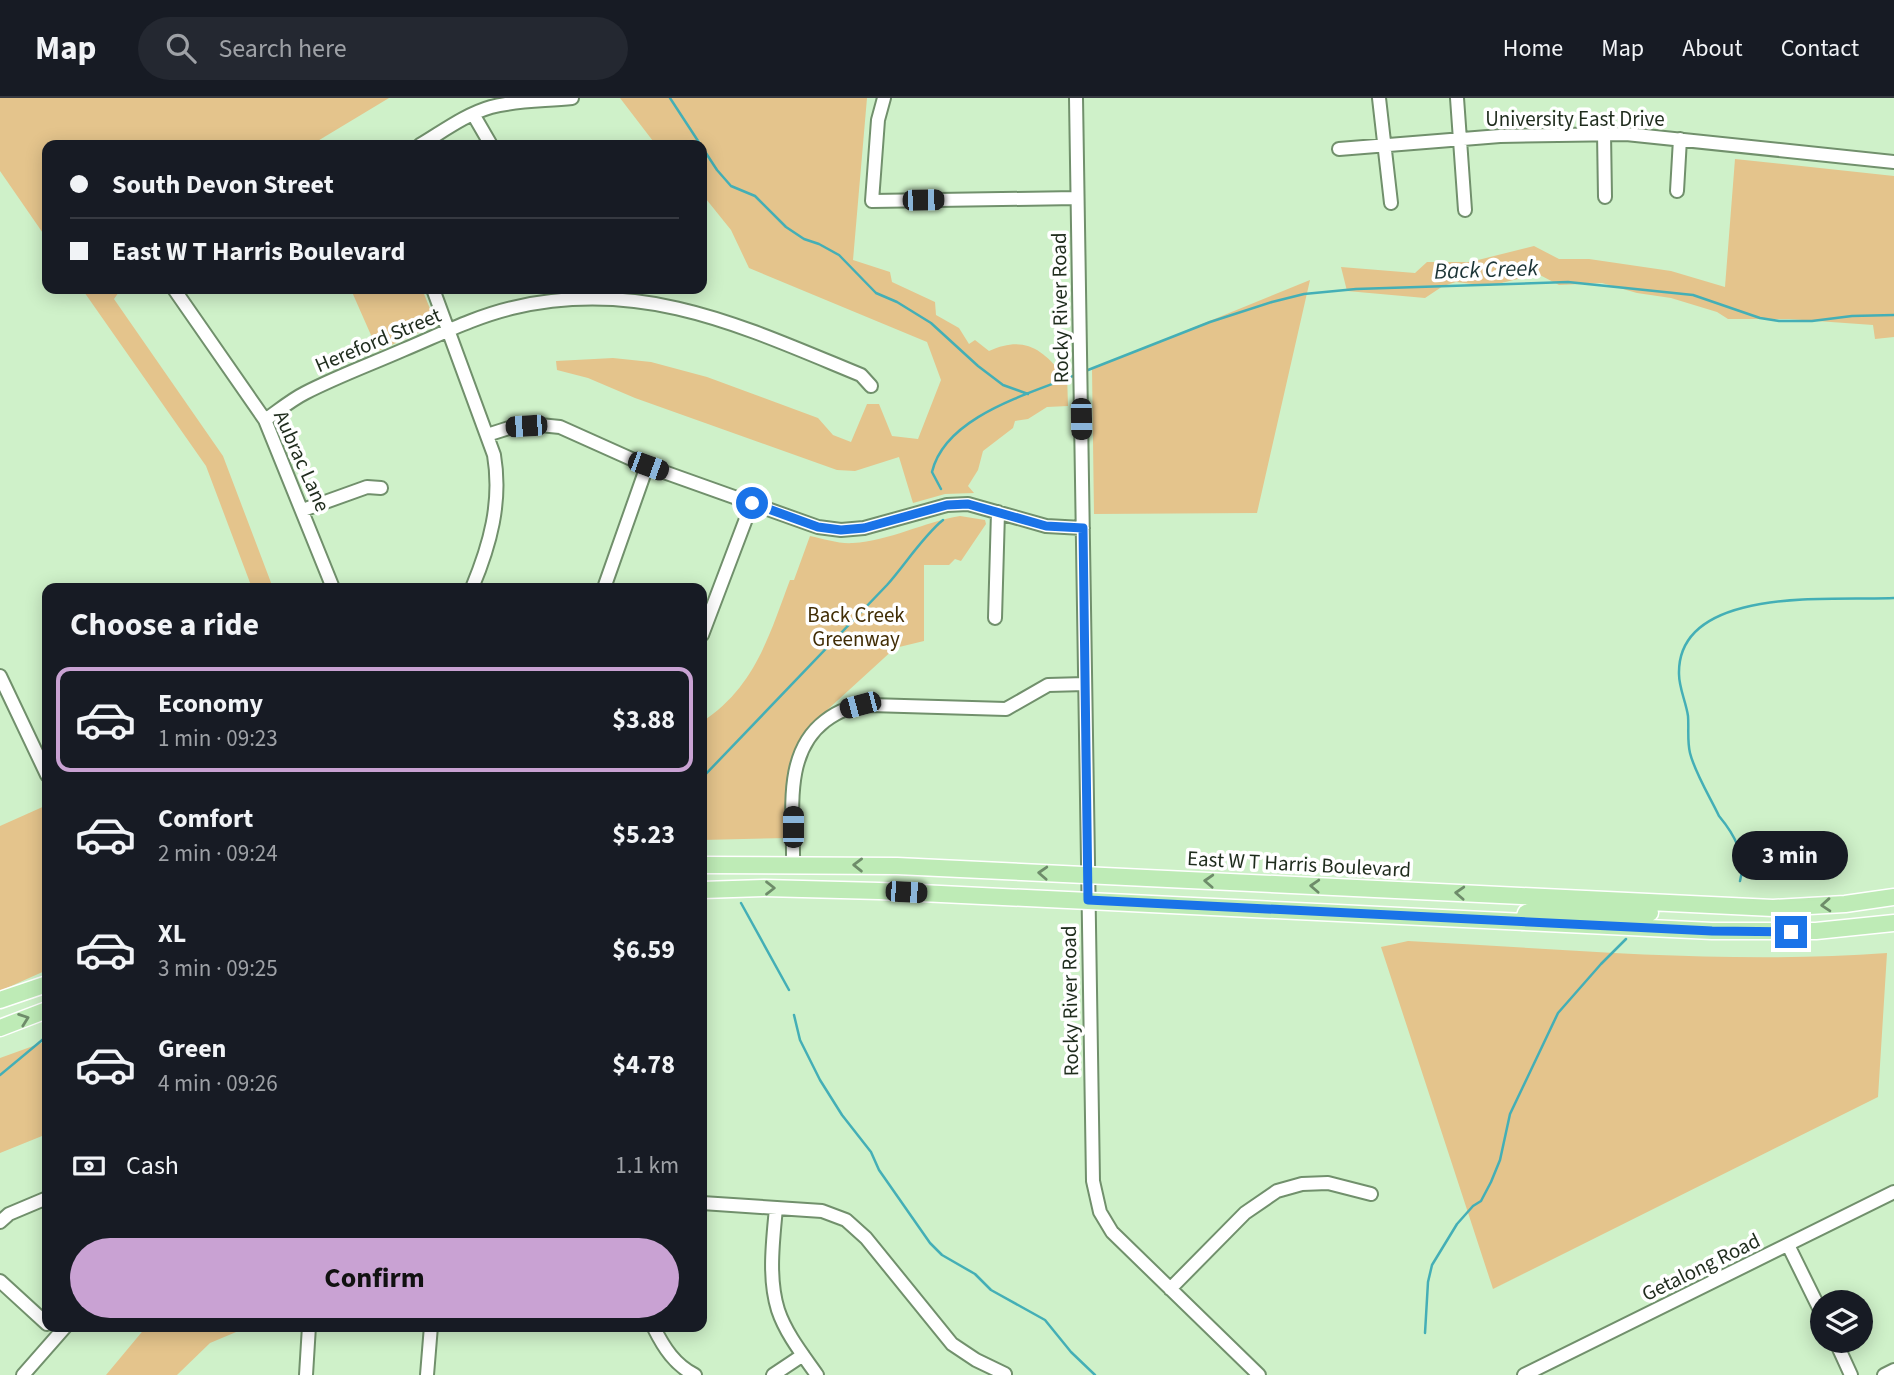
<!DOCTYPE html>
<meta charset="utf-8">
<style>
:root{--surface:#171b24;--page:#242831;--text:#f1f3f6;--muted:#9ea1a6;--line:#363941;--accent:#c9a2d3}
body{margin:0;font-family:"Source Sans 3",sans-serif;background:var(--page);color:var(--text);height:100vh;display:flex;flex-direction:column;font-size:26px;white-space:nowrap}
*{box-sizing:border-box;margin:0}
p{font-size:23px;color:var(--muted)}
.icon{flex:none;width:38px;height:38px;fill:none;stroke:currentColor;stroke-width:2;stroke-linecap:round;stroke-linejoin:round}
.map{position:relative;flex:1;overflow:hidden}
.sheet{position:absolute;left:42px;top:485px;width:665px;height:749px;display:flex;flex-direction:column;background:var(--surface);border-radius:14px;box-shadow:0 4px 18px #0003}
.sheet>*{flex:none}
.guide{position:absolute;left:42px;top:42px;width:665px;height:154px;border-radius:14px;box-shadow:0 4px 18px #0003;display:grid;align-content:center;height:154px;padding:0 28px;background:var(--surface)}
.fabs{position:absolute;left:1810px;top:1192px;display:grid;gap:14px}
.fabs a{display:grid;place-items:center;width:63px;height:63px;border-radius:50%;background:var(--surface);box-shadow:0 4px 18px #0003;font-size:35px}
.end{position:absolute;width:32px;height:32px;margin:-16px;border:9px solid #1a73e8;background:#fff;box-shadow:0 0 0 4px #fff}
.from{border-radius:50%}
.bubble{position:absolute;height:49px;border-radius:24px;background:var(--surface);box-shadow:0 4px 18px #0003;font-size:23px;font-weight:700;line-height:49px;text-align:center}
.car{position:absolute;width:21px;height:42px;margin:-21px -10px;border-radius:9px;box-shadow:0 0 5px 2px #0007;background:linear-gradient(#222 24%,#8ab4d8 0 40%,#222 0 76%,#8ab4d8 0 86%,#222 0)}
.guide b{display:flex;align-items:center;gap:24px;height:66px;font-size:26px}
.guide b+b{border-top:2px solid var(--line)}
.guide i{width:18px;height:18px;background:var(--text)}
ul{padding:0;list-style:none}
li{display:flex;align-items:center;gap:21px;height:105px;margin:0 14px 10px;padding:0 14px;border:4px solid transparent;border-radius:14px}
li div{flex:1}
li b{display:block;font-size:26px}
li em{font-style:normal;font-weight:700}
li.active{border-color:var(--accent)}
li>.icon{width:63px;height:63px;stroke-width:1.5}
h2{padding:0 28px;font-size:32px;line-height:84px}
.pay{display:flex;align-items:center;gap:18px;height:77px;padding:0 28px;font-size:26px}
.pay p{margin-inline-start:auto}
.button{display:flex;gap:14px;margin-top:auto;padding:14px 28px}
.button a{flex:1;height:80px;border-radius:42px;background:var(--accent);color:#111;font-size:28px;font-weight:700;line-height:80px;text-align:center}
header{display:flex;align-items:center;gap:42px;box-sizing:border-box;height:98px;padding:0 35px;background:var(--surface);border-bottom:2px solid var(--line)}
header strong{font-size:33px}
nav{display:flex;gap:38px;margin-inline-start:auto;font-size:24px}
.search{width:490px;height:63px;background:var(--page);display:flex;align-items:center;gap:18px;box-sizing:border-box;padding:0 24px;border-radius:38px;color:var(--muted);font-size:26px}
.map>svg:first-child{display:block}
.green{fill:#e4c48c}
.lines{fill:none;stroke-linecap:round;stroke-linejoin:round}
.stream{stroke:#44afb6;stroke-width:2.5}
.minor-casing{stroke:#71906c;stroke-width:16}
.major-casing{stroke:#fff;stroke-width:19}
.minor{stroke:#fff;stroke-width:12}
.major{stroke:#beebb6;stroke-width:16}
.oneway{stroke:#6e8c6a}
.route{stroke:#1a73e8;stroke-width:9}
.labels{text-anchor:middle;stroke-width:7;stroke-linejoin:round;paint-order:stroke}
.street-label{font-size:21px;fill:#1f2c1d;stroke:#fff}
.park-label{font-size:21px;fill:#422e06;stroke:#fff}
.water-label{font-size:23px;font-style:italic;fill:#1c3436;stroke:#fff}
</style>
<header>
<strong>Map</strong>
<div class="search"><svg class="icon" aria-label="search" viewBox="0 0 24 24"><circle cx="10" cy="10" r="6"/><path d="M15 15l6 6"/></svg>Search here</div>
<nav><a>Home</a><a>Map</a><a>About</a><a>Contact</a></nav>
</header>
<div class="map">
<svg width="1894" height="1277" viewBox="0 0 1894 1277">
<rect width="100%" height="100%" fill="#cff1c9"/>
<path class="green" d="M0,0H389L311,47H47V141L0,73Z
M620,0H867L853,162L890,174L892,184L935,204L936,217L959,230L969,246L975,242L989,253C1022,238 1041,249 1062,276H1067L1068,308L1047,309L1028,321L1015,323L1013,330L983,353L978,372L968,388L974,395L945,396L913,405L899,359L855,373L837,372L635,300L588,280L557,272L556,263L613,260L651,264L707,279L818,320L833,337L851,344L867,306H879L892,338L918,341L941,282L927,244L749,170L731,132L702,96V47H656Z
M1735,61L1894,78V239L1875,241L1873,227L1789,221H1728L1717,214L1671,200L1637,195L1602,185L1559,187L1538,176L1489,188L1456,184L1443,188L1425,200L1347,193L1341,169L1415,175L1427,164H1470L1534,148L1559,161H1589L1671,173L1725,189Z
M1310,182L1257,415L1094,416L1092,271Z
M82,191H121L114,201L223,358L273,490H252L206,368Z
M359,191H422L433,218L432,226L427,231L378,253L352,194Z
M960,418L985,422L986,426L961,463L955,461L949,467H924V543L895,550L814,624L792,658L788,740L702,742V624C755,589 769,538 790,482H794L810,438C824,441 839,446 853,445C889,443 924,424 960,418Z
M47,707V872L0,893V728Z
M1408,843C1567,851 1727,867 1887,855L1878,999L1493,1191L1381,849Z
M47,943V1036L0,1055V960Z
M146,1229V1228L248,1229L210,1245L177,1277H106Z"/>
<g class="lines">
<path class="stream" d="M670,0L717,72L731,88L755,98L786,129L804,141L819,146L839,157L876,195L897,204L931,225L978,268L1003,287L1028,296
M1088,272L1210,224L1272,204L1304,196L1356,191L1568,184L1693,197L1760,220L1779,223H1812L1852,218L1894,217
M941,391L932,374C945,319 1026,297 1073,278
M702,680L887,487C904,468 924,437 943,422
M702,738L705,752
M1740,783C1747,758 1734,736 1719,718C1710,699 1695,675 1690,655C1687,643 1689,629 1688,618C1686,604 1679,590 1679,576C1677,486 1837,503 1894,500
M741,805L789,892
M794,917L800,942L820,982L842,1017L871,1054L879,1072L930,1145L942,1157L975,1176L991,1192L1045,1222L1071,1254L1095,1277
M0,977L47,938
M1425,1235L1428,1184L1432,1167L1457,1126L1473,1108L1481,1103L1491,1084L1500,1062L1510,1016L1558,915L1601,866L1626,841"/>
<defs>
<path id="minor" d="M884,0L878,22L872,103L1077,100
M1076,0L1093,1083L1100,1114L1112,1134L1259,1277
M1379,0L1391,105
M1457,0L1465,112
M473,16L491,47
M1604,35L1605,99
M420,47C442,34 466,16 491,9C517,2 545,3 572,0
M1339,51L1500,38L1626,36L1894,64
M1677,93L1680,41
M174,191L265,322L333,490
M433,191L494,357C502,404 490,447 472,490
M265,322C278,313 291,302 305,295C336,279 371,266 403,252C439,237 474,219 512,210C642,179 744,229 861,277L871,288
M487,337L512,329L540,327L560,329L647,368L818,429L841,432L864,430L947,407L968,406L1046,428L1083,430
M303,412L367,389L381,390
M604,490L647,368
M995,520L998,414
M702,537L752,405
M0,578L47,677
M793,766C794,717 782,656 825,623C838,613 853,607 870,607L1006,611L1048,587L1085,586
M702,1105L822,1113L846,1122L866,1140L952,1246L976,1262L1005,1276
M776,1110C773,1143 768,1180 778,1212C786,1236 803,1257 817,1277
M0,1124L9,1116L47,1100
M1788,1147L1822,1216
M0,1183L47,1226
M1170,1191L1245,1115L1277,1093L1302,1086L1328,1085L1371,1096
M654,1230C664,1250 675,1267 695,1277
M1835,1242L1851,1277
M23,1277L66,1228
M306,1277L309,1228
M427,1277L431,1228
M773,1277L803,1257
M1524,1277L1894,1094
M1884,1277L1894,1272"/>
<path id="major" d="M702,767L897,768L1773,810L1845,806L1894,799
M702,792L764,790L879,793L1712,833H1816L1894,825
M1523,824L1526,815L1537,811L1650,815
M0,902L47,886
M0,930L47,912"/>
</defs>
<use href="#minor" class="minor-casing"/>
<use href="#major" class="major-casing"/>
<use href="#minor" class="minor"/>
<use href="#major" class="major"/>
</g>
<defs><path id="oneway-chevron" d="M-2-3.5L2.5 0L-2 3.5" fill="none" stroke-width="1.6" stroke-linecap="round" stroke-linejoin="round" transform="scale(1.75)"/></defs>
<g class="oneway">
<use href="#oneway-chevron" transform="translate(858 767) rotate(-179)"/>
<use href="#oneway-chevron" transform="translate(1043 775) rotate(-177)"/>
<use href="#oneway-chevron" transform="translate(1209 783) rotate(-177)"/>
<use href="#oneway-chevron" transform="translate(1315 788) rotate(-177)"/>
<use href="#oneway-chevron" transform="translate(770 790)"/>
<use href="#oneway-chevron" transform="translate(1460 795) rotate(-177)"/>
<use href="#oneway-chevron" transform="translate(1826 807) rotate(176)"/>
<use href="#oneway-chevron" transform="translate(24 921) rotate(-20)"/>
</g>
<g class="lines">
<path class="route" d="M752,405L818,429L841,432L864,430L947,407L968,406L1046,428L1083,430L1088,802L1712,833L1791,834"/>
</g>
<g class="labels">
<g class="street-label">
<text x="1575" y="28">University East Drive</text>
<text transform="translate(1060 210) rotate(-91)" y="7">Rocky River Road</text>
<text transform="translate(378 242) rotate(-23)" y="7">Hereford Street</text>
<text transform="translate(302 363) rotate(66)" y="7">Aubrac Lane</text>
<text transform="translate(1299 766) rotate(3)" y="7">East W T Harris Boulevard</text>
<text transform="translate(1070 903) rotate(-91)" y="7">Rocky River Road</text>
<text transform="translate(1701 1169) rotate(-26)" y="7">Getalong Road</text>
</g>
<g class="park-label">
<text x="856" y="524">Back Creek<tspan x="856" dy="24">Greenway</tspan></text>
</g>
<g class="water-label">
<text transform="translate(1486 171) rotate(-2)" y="8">Back Creek</text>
</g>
</g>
</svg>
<div class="fabs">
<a><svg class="icon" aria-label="layers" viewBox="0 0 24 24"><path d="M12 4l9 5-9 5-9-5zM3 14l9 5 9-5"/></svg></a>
</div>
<i class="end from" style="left:752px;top:405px"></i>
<i class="end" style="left:1791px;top:834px"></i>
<div class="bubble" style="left:1732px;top:733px;width:116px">3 min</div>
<i class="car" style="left:923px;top:102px;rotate:89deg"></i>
<i class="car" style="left:1081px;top:321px;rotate:179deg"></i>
<i class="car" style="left:526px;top:328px;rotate:266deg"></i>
<i class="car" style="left:648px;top:368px;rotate:110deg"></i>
<i class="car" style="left:860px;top:607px;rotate:255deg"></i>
<i class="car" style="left:793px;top:729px;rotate:0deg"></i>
<i class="car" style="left:906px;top:794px;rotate:93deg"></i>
<div class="guide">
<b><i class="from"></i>South Devon Street</b>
<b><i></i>East W T Harris Boulevard</b>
</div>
<section class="sheet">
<h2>Choose a ride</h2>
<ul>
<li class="active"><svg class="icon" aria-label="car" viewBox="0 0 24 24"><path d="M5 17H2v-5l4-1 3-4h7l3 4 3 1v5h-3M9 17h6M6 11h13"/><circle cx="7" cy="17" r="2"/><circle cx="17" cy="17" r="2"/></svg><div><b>Economy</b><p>1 min · 09:23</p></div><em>$3.88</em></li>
<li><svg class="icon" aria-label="car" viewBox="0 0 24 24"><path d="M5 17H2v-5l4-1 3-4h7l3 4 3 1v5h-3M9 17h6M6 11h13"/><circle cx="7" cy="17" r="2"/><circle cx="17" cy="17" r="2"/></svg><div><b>Comfort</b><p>2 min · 09:24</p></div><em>$5.23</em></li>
<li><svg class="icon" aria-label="car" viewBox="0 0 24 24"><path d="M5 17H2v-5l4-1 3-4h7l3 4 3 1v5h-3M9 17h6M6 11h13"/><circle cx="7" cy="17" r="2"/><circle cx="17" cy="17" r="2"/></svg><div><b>XL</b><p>3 min · 09:25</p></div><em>$6.59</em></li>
<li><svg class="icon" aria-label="car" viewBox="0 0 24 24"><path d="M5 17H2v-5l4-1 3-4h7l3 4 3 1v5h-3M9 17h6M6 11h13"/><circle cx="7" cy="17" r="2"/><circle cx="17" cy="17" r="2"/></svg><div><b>Green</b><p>4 min · 09:26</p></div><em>$4.78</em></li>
</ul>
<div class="pay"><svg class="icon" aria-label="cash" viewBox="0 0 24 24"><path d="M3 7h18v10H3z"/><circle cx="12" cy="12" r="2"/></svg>Cash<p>1.1 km</p></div>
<div class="button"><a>Confirm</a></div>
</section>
</div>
